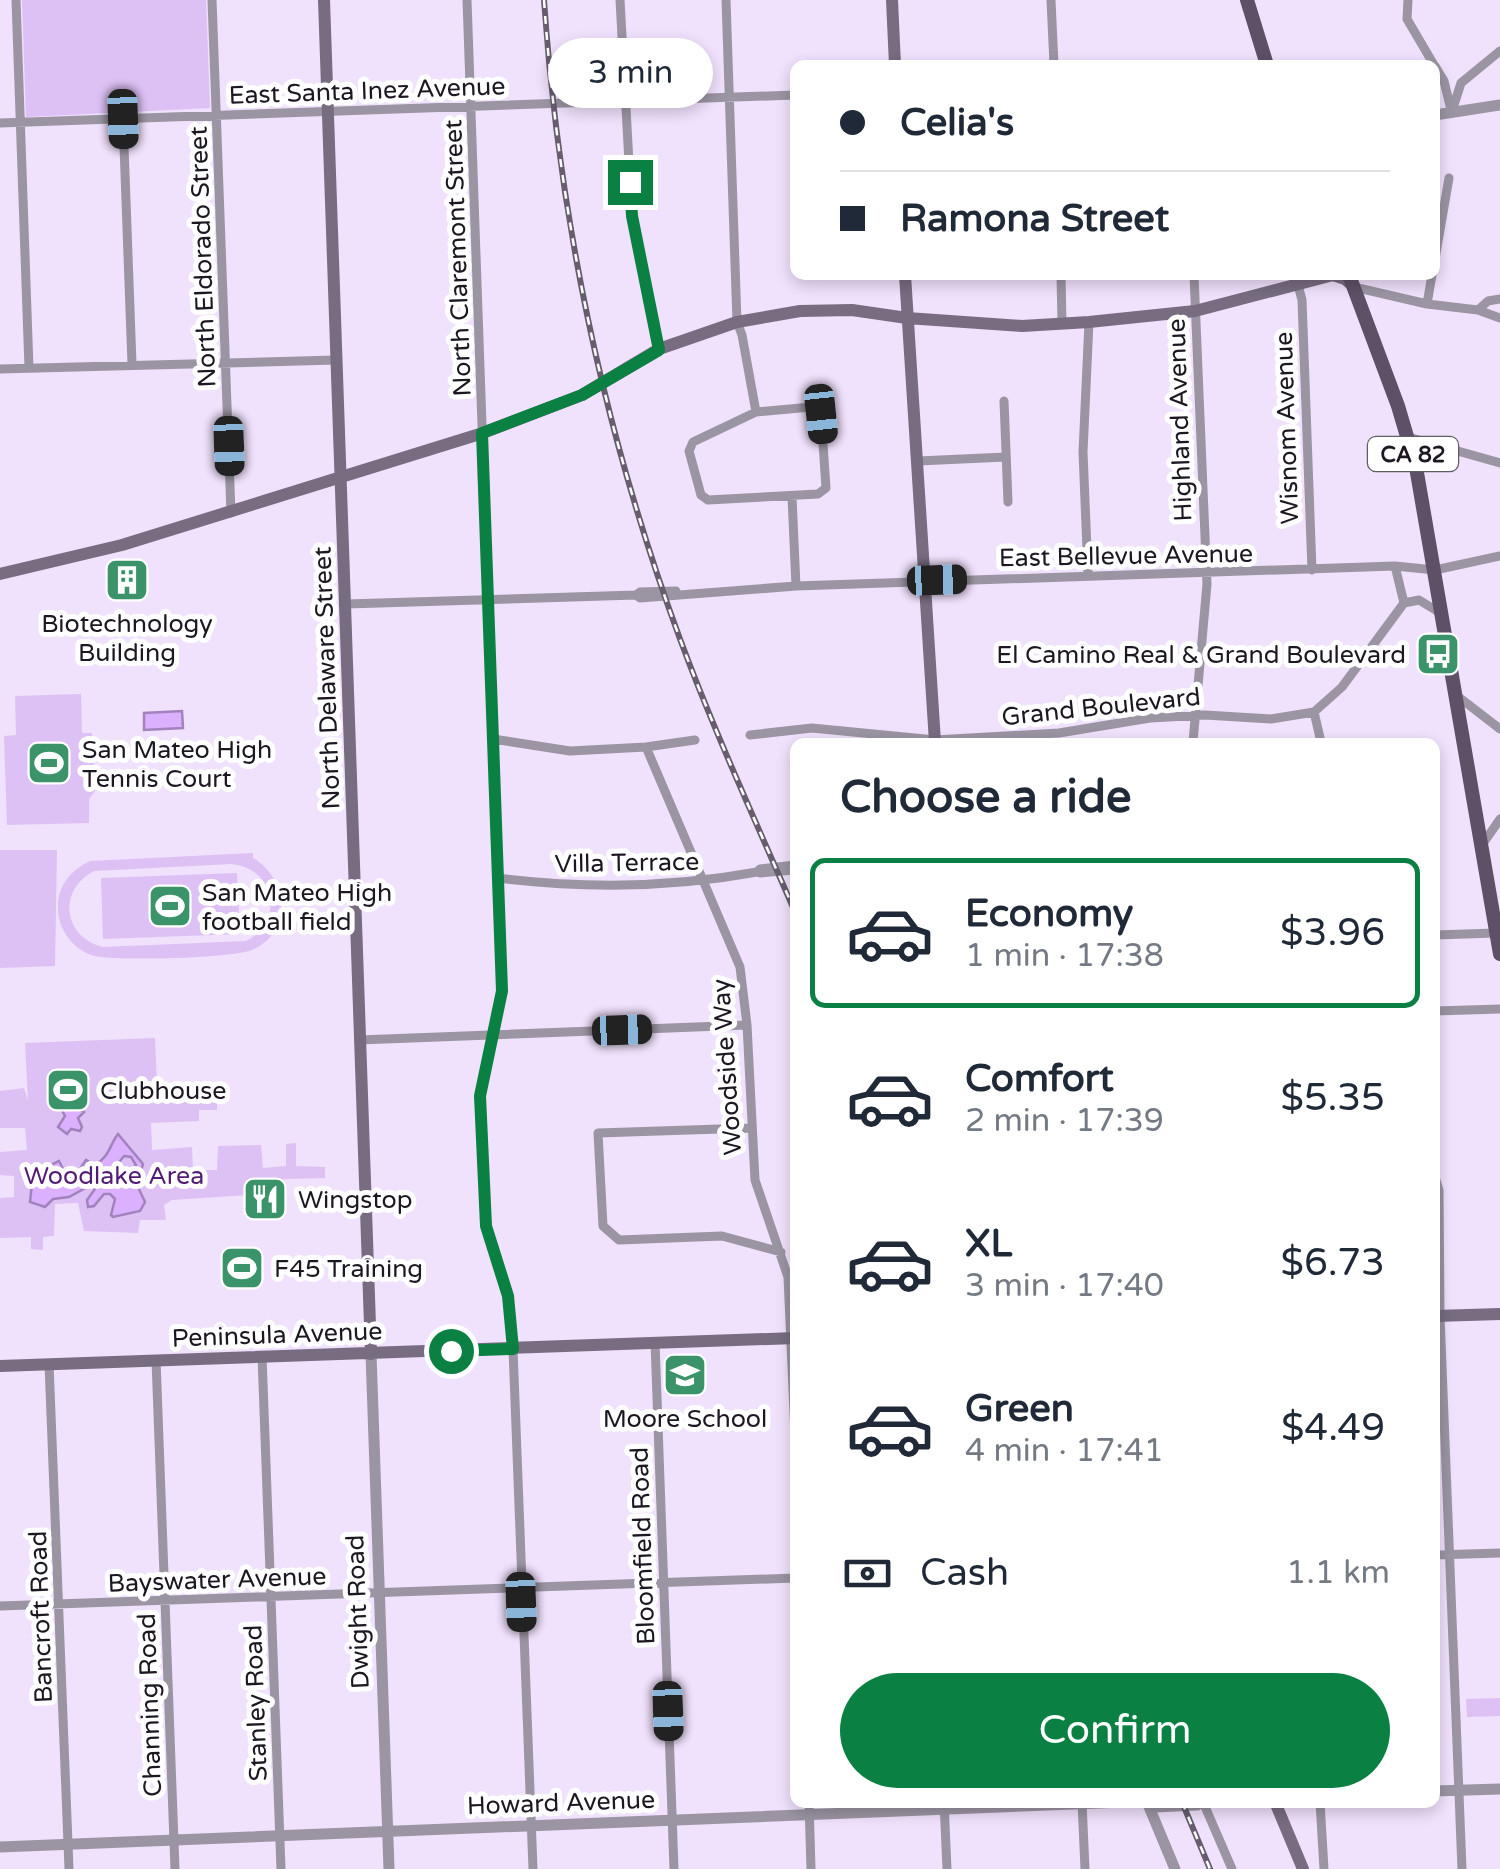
<!DOCTYPE html>
<meta charset="utf-8">
<style>
:root{--surface:#fff;--page:#f2f2f3;--text:#1f2937;--muted:#747a83;--line:#e0e1e3;--accent:#0b8043}
body{margin:0;font-family:"Varela Round",sans-serif;background:var(--page);color:var(--text);height:100vh;display:flex;flex-direction:column;font-size:38px;white-space:nowrap}
*{box-sizing:border-box;margin:0}
p{font-size:32px;color:var(--muted)}
.icon{flex:none;width:55px;height:55px;fill:none;stroke:currentColor;stroke-width:2;stroke-linecap:round;stroke-linejoin:round}
.map{position:relative;flex:1;overflow:hidden}
.sheet{position:absolute;left:790px;top:738px;width:650px;height:1070px;display:flex;flex-direction:column;background:var(--surface);border-radius:15px;box-shadow:0 5px 15px #0003}
.sheet>*{flex:none}
.top-card{position:absolute;left:790px;top:60px;width:650px;height:220px;border-radius:15px;box-shadow:0 5px 15px #0003;display:grid;align-content:center;height:220px;padding:0 50px;background:var(--surface)}
.end{position:absolute;width:45px;height:45px;margin:-22px;border:12px solid #0b8043;background:#fff;box-shadow:0 0 0 5px #fff}
.from{border-radius:50%}
.bubble{position:absolute;height:70px;border-radius:35px;background:var(--surface);box-shadow:0 5px 15px #0003;font-size:32px;font-weight:600;line-height:70px;text-align:center}
.car{position:absolute;width:30px;height:60px;margin:-30px -15px;border-radius:12px;box-shadow:0 0 8px 2px #0007;background:linear-gradient(#222 24%,#8ab4d8 0 40%,#222 0 76%,#8ab4d8 0 86%,#222 0)}
.top-card b{display:flex;align-items:center;gap:35px;height:95px;font-size:38px}
.top-card b+b{border-top:2px solid var(--line)}
.top-card i{width:25px;height:25px;background:var(--text)}
ul{padding:0;list-style:none}
li{display:flex;align-items:center;gap:30px;height:150px;margin:0 20px 15px;padding:0 30px;border:5px solid transparent;border-radius:15px}
li div{flex:1}
li b{display:block;font-size:38px}
li em{font-style:normal;font-weight:600}
li.current{border-color:var(--accent)}
li>.icon{width:90px;height:90px;stroke-width:1.5}
h2{padding:0 50px;font-size:45px;line-height:120px}
.pay{display:flex;align-items:center;gap:25px;height:110px;padding:0 50px;font-size:38px}
.pay p{margin-inline-start:auto}
.primary-button{display:flex;gap:20px;margin-top:auto;padding:20px 50px}
.primary-button a{flex:1;height:115px;border-radius:60px;background:var(--accent);color:#fff;font-size:40px;font-weight:600;line-height:115px;text-align:center}
.map>svg:first-child{display:block}
.green{fill:#ddc1f5;fill-rule:evenodd}
.water{fill:#dbb0fe;stroke:#a282bc;stroke-width:2.5;fill-rule:evenodd}
.lines{fill:none;stroke-linecap:round;stroke-linejoin:round}
.minor{stroke:#9b94a2;stroke-width:9}
.tertiary{stroke:#9b94a2;stroke-width:11}
.secondary{stroke:#776c80;stroke-width:12}
.primary{stroke:#5d5067;stroke-width:14}
.rail-casing{stroke:#665d6d;stroke-width:6}
.rail{stroke:#fff;stroke-width:2.5;stroke-dasharray:8;stroke-linecap:butt}
.route{stroke:#0b8043;stroke-width:12}
.labels{text-anchor:middle;stroke-width:10;stroke-linejoin:round;paint-order:stroke}
.shield{fill:#fff;stroke:#615d64;stroke-width:2.5}
.shield-label{font-size:22px;font-weight:bold;fill:#1d1722}
.street-label{font-size:25px;fill:#1d1722;stroke:#fff}
.poi-label{font-size:25px;fill:#1d1722;stroke:#fff;text-anchor:start}
.park-label{font-size:25px;fill:#531c74;stroke:#fff}
</style>
<div class="map">
<svg width="1500" height="1869" viewBox="0 0 1500 1869">
<rect width="100%" height="100%" fill="#f0e1fc"/>
<path class="green" d="M22,0H206L210,108L26,117Z
M81,694L82,733H92L95,791L89,799V823L7,825L4,736L16,735L15,696Z
M0,850H57L55,966L0,968Z
M253,853V858C289,879 293,932 252,950C233,958 110,962 91,955C72,948 58,929 58,908C57,886 71,870 90,861ZM231,864C275,868 286,921 246,941L103,947C63,937 57,890 94,871Z
M237,873L240,934L103,939L101,878Z
M155,1038L157,1086H198L199,1094H217V1110H199V1121L151,1123L152,1150L192,1147L193,1170H217L218,1146L261,1145L263,1168L286,1166V1144L296,1143V1166L325,1167V1178L250,1180L249,1195L172,1200L164,1205L166,1220H140L138,1233L84,1231L78,1203L55,1204L54,1236L43,1237V1250L31,1249V1237L0,1238V1198L14,1197V1176L0,1175V1152L27,1150L25,1128H0V1091L24,1088L28,1101L25,1043Z
M1500,1698V1716L1467,1717L1466,1699Z"/>
<path class="water" d="M182,711L183,728L144,730V713Z
M65,1099L70,1107L76,1105L84,1112L78,1118L82,1127L80,1131L71,1129L67,1134L58,1127L65,1116L58,1103Z
M118,1134L143,1164L137,1185L145,1202L140,1211L113,1217L111,1215L115,1199L110,1194H104L94,1206L88,1207L87,1200L95,1189L91,1185L69,1197L53,1199L45,1207L30,1202L33,1174L59,1161L67,1177L73,1179L86,1160L95,1165C110,1156 110,1144 118,1134ZM124,1156L131,1157L136,1165L119,1182L113,1177V1170Z"/>
<g class="lines">
<path class="minor" d="M16,0L29,368
M212,0L231,513
M467,0L502,991L480,1096L486,1226L508,1296L513,1349L533,1869
M620,0L632,217L659,349
M726,0L737,322L742,335L756,412
M1051,0L1054,65
M1408,0L1407,19L1434,65
M1435,66L1444,81L1451,110
M1452,111L1461,83L1500,51
M123,119L132,364
M0,123L795,95
M1435,259L1449,178
M1061,275L1062,324
M1298,285L1302,300L1312,570
M1354,287L1427,304L1478,310L1500,318
M1427,304L1432,275
M1478,310L1488,301L1500,299
M0,369L336,360
M1004,401L1008,502
M811,407L821,414L826,488L818,494L708,500L701,495L689,451L693,442L756,412Z
M1408,437L1500,463
M918,461L1006,457
M792,497L796,586
M1088,574L1083,452L1089,322
M636,595L640,592L676,591
M1404,603L1419,600L1442,614
M347,604L636,595L640,598L796,586L1395,566L1435,570L1500,556
M1456,695L1500,729
M1314,712L1321,742
M750,735L812,728L935,740L1059,733L1150,718L1205,715L1271,719L1314,712L1342,687L1404,603L1395,566
M493,739L570,751L646,747L695,740
M1193,742L1207,584L1194,275
M646,747L740,967L747,1025L755,1180L788,1277L795,1435
M1482,845L1500,819
M760,873L794,870
M498,878C586,889 670,888 757,872L760,869L795,865
M1435,935L1496,933
M1435,1011L1500,1009
M359,1040L747,1025
M750,1128L598,1133L603,1226L619,1240L722,1236L781,1252
M1435,1177L1439,1190L1440,1316L1462,1869
M655,1342L674,1869
M262,1356L281,1869
M156,1360L175,1869
M49,1364L69,1869
M1435,1555L1500,1553
M0,1606L795,1578
M809,1802L811,1869
M944,1802L947,1869
M1082,1802L1085,1869
M1203,1802L1232,1869
M1320,1802L1324,1869"/>
<path class="tertiary" d="M1435,115L1500,105
M371,1354L389,1869
M1435,1791L1500,1789
M1147,1802L1175,1869
M1148,1802L1155,1807L1197,1805L1200,1802
M0,1847L1124,1802"/>
<path class="secondary" d="M324,0L371,1354
M892,0L895,65
M905,275L935,742
M0,574L122,545L483,433L582,395L659,349L737,322L800,311L852,310L907,318L1022,326L1089,322L1195,311L1333,275L1345,279L1353,286
M1435,1316L1500,1314
M0,1366L795,1338
M1275,1802L1303,1869"/>
<path class="primary" d="M1247,0L1267,65
M1349,275L1398,406L1416,467L1500,954"/>
<defs>
<path id="rail" d="M544,0C559,219 604,433 680,639C714,731 756,822 795,912
M1182,1802L1210,1869"/>
</defs>
<use href="#rail" class="rail-casing"/>
<use href="#rail" class="rail"/>
</g>
<g class="lines">
<path class="route" d="M451,1351L513,1349L508,1296L486,1226L480,1096L502,991L482,433L582,395L659,350L632,216L630,182"/>
</g>
<defs>
<symbol id="building-square" viewBox="-11 -11 22 22"><rect x="-9" y="-9" width="18" height="18" rx="4" fill="#3b9369" stroke="#fff"/><path d="M-4-6H4V6H1V3H-1V6H-4ZM-2.5-4.3h1.7v1.8h-1.7ZM.8-4.3h1.7v1.8H.8ZM-2.5-1h1.7V.8h-1.7ZM.8-1h1.7V.8H.8Z" fill="#fff"/></symbol>
<symbol id="bus-square" viewBox="-11 -11 22 22"><rect x="-9" y="-9" width="18" height="18" rx="4" fill="#3b9369" stroke="#fff"/><path d="M-5-6H5V4H4V6H2V4H-2V6H-4V4H-5ZM-3.5-4V0h7V-4ZM-3.5 1.2v1.5H-2V1.2ZM2 1.2v1.5H3.5V1.2Z" fill="#fff"/></symbol>
<symbol id="stadium-square" viewBox="-11 -11 22 22"><rect x="-9" y="-9" width="18" height="18" rx="4" fill="#3b9369" stroke="#fff"/><path d="M0-5a6.5 5 0 1 0 0 10a6.5 5 0 1 0 0-10ZM-3.5-1.8h7v3.6h-7Z" fill="#fff"/></symbol>
<symbol id="restaurant-square" viewBox="-11 -11 22 22"><rect x="-9" y="-9" width="18" height="18" rx="4" fill="#3b9369" stroke="#fff"/><path d="M-5-6h1v4h1v-4h1v4h1v-4h1v5L-1.5 .5V6h-2V.5L-5-1ZM5-6V6H3V1.5H1.5Q1.5-4 5-6Z" fill="#fff"/></symbol>
<symbol id="school-square" viewBox="-11 -11 22 22"><rect x="-9" y="-9" width="18" height="18" rx="4" fill="#3b9369" stroke="#fff"/><path d="M0-5L7-2L0 1L-7-2ZM-4 1L0 2.5L4 1V4Q0 6-4 4Z" fill="#fff"/></symbol>
</defs>
<g fill-rule="evenodd">
<use href="#building-square" x="102" y="555" width="50" height="50"/>
<use href="#bus-square" x="1413" y="629" width="50" height="50"/>
<use href="#stadium-square" x="24" y="738" width="50" height="50"/>
<use href="#stadium-square" x="145" y="881" width="50" height="50"/>
<use href="#stadium-square" x="43" y="1065" width="50" height="50"/>
<use href="#restaurant-square" x="240" y="1174" width="50" height="50"/>
<use href="#stadium-square" x="217" y="1243" width="50" height="50"/>
<use href="#school-square" x="660" y="1350" width="50" height="50"/>
</g>
<g class="labels">
<rect class="shield" x="1368" y="437" width="90" height="34" rx="8"/>
<g class="shield-label">
<text x="1413" y="462">CA 82</text>
</g>
<g class="street-label">
<text transform="translate(367 90) rotate(-2)" y="9">East Santa Inez Avenue</text>
<text transform="translate(202 257) rotate(-92)" y="9">North Eldorado Street</text>
<text transform="translate(457 258) rotate(-92)" y="9">North Claremont Street</text>
<text transform="translate(1179 420) rotate(-92)" y="9">Highland Avenue</text>
<text transform="translate(1286 428) rotate(-92)" y="9">Wisnom Avenue</text>
<text transform="translate(1126 555) rotate(-1)" y="9">East Bellevue Avenue</text>
<text transform="translate(326 678) rotate(-92)" y="9">North Delaware Street</text>
<text transform="translate(1101 706) rotate(-6)" y="9">Grand Boulevard</text>
<text transform="translate(627 862) rotate(-1)" y="9">Villa Terrace</text>
<text transform="translate(726 1067) rotate(-94)" y="9">Woodside Way</text>
<text transform="translate(277 1334) rotate(-2)" y="9">Peninsula Avenue</text>
<text transform="translate(642 1546) rotate(-92)" y="9">Bloomfield Road</text>
<text transform="translate(217 1579) rotate(-2)" y="9">Bayswater Avenue</text>
<text transform="translate(357 1612) rotate(-92)" y="9">Dwight Road</text>
<text transform="translate(40 1617) rotate(-92)" y="9">Bancroft Road</text>
<text transform="translate(255 1703) rotate(-92)" y="9">Stanley Road</text>
<text transform="translate(149 1705) rotate(-92)" y="9">Channing Road</text>
<text transform="translate(561 1802) rotate(-2)" y="9">Howard Avenue</text>
</g>
<g class="poi-label">
<text x="127" y="632" text-anchor="middle">Biotechnology<tspan x="127" dy="29">Building</tspan></text>
<text x="1406" y="663" text-anchor="end">El Camino Real &amp; Grand Boulevard</text>
<text x="82" y="758">San Mateo High<tspan x="82" dy="29">Tennis Court</tspan></text>
<text x="202" y="901">San Mateo High<tspan x="202" dy="29">football field</tspan></text>
<text x="100" y="1099">Clubhouse</text>
<text x="298" y="1208">Wingstop</text>
<text x="274" y="1277">F45 Training</text>
<text x="685" y="1427" text-anchor="middle">Moore School</text>
</g>
<g class="park-label">
<text x="114" y="1184">Woodlake Area</text>
</g>
</g>
</svg>
<i class="end from" style="left:451px;top:1351px"></i>
<i class="end" style="left:630px;top:182px"></i>
<div class="bubble" style="left:548px;top:38px;width:165px">3 min</div>
<i class="car" style="left:123px;top:119px;rotate:178deg"></i>
<i class="car" style="left:821px;top:414px;rotate:174deg"></i>
<i class="car" style="left:229px;top:446px;rotate:178deg"></i>
<i class="car" style="left:937px;top:580px;rotate:88deg"></i>
<i class="car" style="left:622px;top:1030px;rotate:88deg"></i>
<i class="car" style="left:521px;top:1602px;rotate:178deg"></i>
<i class="car" style="left:668px;top:1711px;rotate:178deg"></i>
<div class="top-card">
<b><i class="from"></i>Celia's</b>
<b><i></i>Ramona Street</b>
</div>
<section class="sheet">
<h2>Choose a ride</h2>
<ul>
<li class="current"><svg class="icon" aria-label="car" viewBox="0 0 24 24"><path d="M5 17H2v-5l4-1 3-4h7l3 4 3 1v5h-3M9 17h6M6 11h13"/><circle cx="7" cy="17" r="2"/><circle cx="17" cy="17" r="2"/></svg><div><b>Economy</b><p>1 min · 17:38</p></div><em>$3.96</em></li>
<li><svg class="icon" aria-label="car" viewBox="0 0 24 24"><path d="M5 17H2v-5l4-1 3-4h7l3 4 3 1v5h-3M9 17h6M6 11h13"/><circle cx="7" cy="17" r="2"/><circle cx="17" cy="17" r="2"/></svg><div><b>Comfort</b><p>2 min · 17:39</p></div><em>$5.35</em></li>
<li><svg class="icon" aria-label="car" viewBox="0 0 24 24"><path d="M5 17H2v-5l4-1 3-4h7l3 4 3 1v5h-3M9 17h6M6 11h13"/><circle cx="7" cy="17" r="2"/><circle cx="17" cy="17" r="2"/></svg><div><b>XL</b><p>3 min · 17:40</p></div><em>$6.73</em></li>
<li><svg class="icon" aria-label="car" viewBox="0 0 24 24"><path d="M5 17H2v-5l4-1 3-4h7l3 4 3 1v5h-3M9 17h6M6 11h13"/><circle cx="7" cy="17" r="2"/><circle cx="17" cy="17" r="2"/></svg><div><b>Green</b><p>4 min · 17:41</p></div><em>$4.49</em></li>
</ul>
<div class="pay"><svg class="icon" aria-label="cash" viewBox="0 0 24 24"><path d="M3 7h18v10H3z"/><circle cx="12" cy="12" r="2"/></svg>Cash<p>1.1 km</p></div>
<div class="primary-button"><a>Confirm</a></div>
</section>
</div>
